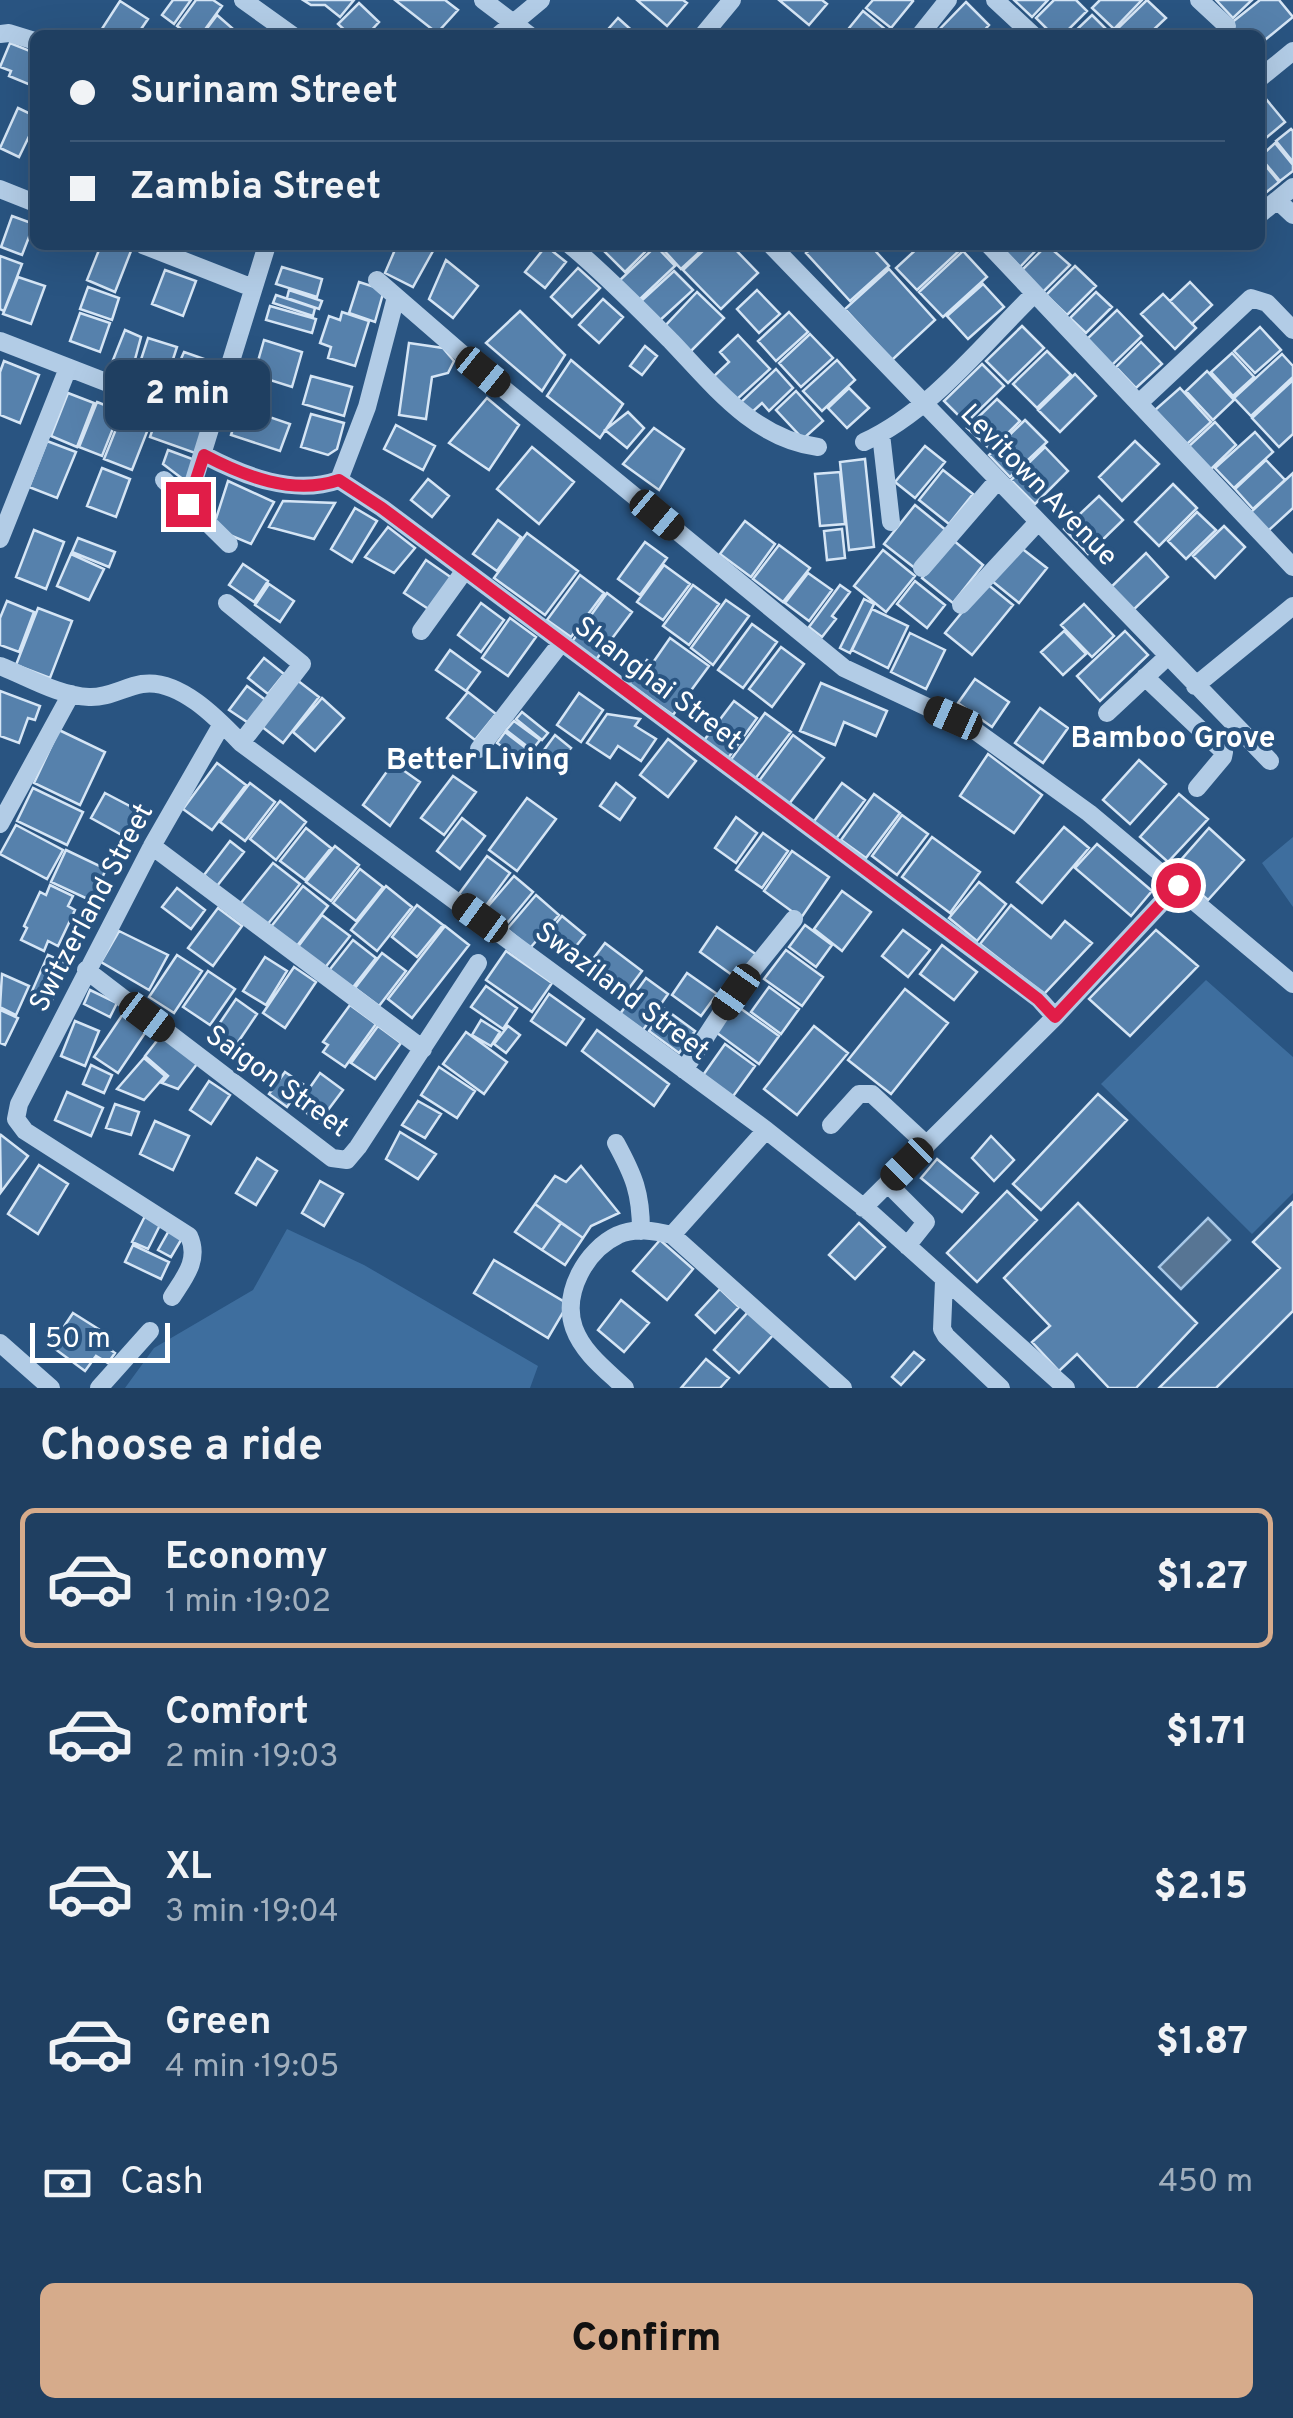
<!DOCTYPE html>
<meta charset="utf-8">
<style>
:root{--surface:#1f3f61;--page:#2c4a6a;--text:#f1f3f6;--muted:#a1afbd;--line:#3c5876;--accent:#d6ab8b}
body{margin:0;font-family:Overpass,sans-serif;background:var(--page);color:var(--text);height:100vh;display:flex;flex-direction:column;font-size:38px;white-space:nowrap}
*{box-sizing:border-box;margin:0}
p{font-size:32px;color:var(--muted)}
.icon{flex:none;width:55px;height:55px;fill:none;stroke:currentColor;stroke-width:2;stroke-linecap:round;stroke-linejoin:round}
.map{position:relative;height:1388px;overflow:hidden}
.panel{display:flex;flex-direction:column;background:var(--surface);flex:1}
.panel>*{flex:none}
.top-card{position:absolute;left:30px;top:30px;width:1235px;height:220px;border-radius:15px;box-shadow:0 10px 40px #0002,0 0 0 2px var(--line);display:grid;align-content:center;height:220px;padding:0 40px;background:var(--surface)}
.scale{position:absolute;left:30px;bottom:25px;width:140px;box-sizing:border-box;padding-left:10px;border:5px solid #fff;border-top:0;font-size:28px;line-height:35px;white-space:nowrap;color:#fff;-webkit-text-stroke:8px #295481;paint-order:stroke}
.end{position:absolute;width:45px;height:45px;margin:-22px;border:12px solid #e11d48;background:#fff;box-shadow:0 0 0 5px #fff}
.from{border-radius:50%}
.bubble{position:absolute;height:70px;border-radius:15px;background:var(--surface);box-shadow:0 10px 40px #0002,0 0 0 2px var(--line);font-size:32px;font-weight:800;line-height:70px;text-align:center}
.car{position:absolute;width:30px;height:60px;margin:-30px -15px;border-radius:12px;box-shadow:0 0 8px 2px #0007;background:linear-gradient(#222 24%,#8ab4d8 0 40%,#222 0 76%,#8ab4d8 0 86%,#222 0)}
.top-card b{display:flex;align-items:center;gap:35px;height:95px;font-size:38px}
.top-card b+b{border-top:2px solid var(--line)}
.top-card i{width:25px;height:25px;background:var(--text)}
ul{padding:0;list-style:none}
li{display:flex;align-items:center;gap:30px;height:140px;margin:0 20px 15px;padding:0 20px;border:5px solid transparent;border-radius:15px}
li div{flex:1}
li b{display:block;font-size:38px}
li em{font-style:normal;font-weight:800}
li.on{border-color:var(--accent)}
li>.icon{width:90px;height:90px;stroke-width:1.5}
h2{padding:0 40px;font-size:45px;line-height:120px}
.pay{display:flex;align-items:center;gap:25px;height:110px;padding:0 40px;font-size:38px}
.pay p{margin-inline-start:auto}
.button{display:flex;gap:20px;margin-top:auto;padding:20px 40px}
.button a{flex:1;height:115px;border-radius:15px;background:var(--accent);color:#111;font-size:40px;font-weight:800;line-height:115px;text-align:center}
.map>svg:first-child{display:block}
.green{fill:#3e6e9e}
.water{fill:#577594;stroke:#a7c7e6;stroke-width:2.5}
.building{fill:#5681ac;stroke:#d5e5f5;stroke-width:2.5}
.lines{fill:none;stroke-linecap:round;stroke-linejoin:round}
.minor{stroke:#b2cce6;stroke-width:18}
.route{stroke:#e11d48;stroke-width:12}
.labels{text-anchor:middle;stroke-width:8;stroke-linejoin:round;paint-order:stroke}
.street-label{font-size:28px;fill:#fff;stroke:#295481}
.neighbourhood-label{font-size:30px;font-weight:bold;fill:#fff;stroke:#295481}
</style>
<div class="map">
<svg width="1293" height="1388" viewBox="0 0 1293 1388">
<rect width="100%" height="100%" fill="#295481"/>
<path class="green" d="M1293,837V907L1262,863Z
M1206,980L1293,1057V1193L1252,1234L1101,1084Z
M287,1229L364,1265L538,1366L530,1388H125L154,1348L253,1290Z"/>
<path class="water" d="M1208,1218L1230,1240L1181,1289L1159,1267Z"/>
<path class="building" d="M173,0H191L174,24L162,15Z
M196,0H213L222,6L201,35H189L177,26Z
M303,0H354L340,17L325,5H311Z
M395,0H445L458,10L437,33Z
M637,0H683L687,3L667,26Z
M779,0H822L827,4L809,25Z
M873,0H912L913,1L891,28L866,8Z
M1014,0H1048L1032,17Z
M1054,0H1076L1087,11L1063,35H1053L1036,18Z
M1100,0H1142L1114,29L1092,8Z
M1147,0L1166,18L1148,35H1116L1113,33Z
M1216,0H1252L1233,18Z
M1260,0H1279L1293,17L1260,44V35H1239L1230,24Z
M120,1L148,19L137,35H98Z
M966,2L989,25L980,35H934Z
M359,3L379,22L367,35H350L338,24Z
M863,11L891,34V35L845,33Z
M217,15L240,35H202Z
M1092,15L1110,33L1071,35Z
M618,18L637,35H603Z
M10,43L35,53L33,86L9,76L11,71L0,67Z
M1266,99L1285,122L1260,143V103Z
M18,108L35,116V124L19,157L0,148Z
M1291,129L1293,131V162L1276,141Z
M1275,143L1293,165V171L1280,181L1260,157Z
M1260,159L1279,182L1263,195L1260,192Z
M12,216L34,224L22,255L1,247Z
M101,245H116L131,251L115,292L87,280Z
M397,245H422L433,251L413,287L385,273Z
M604,245H652L625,272L601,248Z
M659,245H707L681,269Z
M709,245H731L758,273L721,309L683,270Z
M815,245H870L889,266L850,301L806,253Z
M921,245H957L961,249L917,290L896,268Z
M999,245H1041L1020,267Z
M1047,245L1070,265L1043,292L1021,271Z
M546,246L566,262L545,288L525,272Z
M656,246L675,266L639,300L620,280Z
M963,251L987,277L943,317L919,292Z
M0,256L22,264L4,311L0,309Z
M446,260L478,286L453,318L429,299Z
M1075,266L1096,286L1067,315L1046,295Z
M282,267L322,279L317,297L276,284Z
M578,268L600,288L572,317L551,297Z
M889,269L935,320L892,360L845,309Z
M165,270L196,281L183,316L152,304Z
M674,271L693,290L657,323L639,303Z
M18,277L45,286L31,324L3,314Z
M359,282L384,290L375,322L349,313Z
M1190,282L1212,305L1192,324L1170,301Z
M983,284L1004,307L968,339L947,316Z
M88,287L119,298L112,320L80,309Z
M289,290L322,301L319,309L287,298Z
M757,290L780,314L759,333L737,309Z
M697,292L724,318L690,352L664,327Z
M1096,292L1112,307L1086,333L1070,318Z
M1163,294L1196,328L1175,349L1141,314Z
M276,295L315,308L313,316L273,303Z
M603,299L623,317L599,343L579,325Z
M270,306L316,319L312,333L266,320Z
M1117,310L1142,336L1112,365L1087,339Z
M520,311L565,355L542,391L486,343Z
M342,312L369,321L355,366L328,358L331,347L320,343L329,316L340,320Z
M789,312L808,332L776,361L758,341Z
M80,313L110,323L100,352L70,341Z
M1022,326L1044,348L1008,383L986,361Z
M1260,327L1281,350L1255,373L1234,351Z
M125,330L141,337L130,378L109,370Z
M810,334L833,358L801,387L779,363Z
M738,335L770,369L735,401L713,377L729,362L720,352Z
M148,338L177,347L163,390L134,381Z
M264,340L302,352L292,387L254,375Z
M1141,342L1162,364L1136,388L1116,367Z
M409,343L443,348L454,361L448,373L432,377L426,419L399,415Z
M645,346L657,356L642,375L630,366Z
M1047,351L1071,375L1037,408L1013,384Z
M184,352L224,366L213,396L181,384L185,371L177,368Z
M1232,353L1254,377L1233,396L1211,372Z
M1282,354L1293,366V377L1251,416L1234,398Z
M571,360L623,404L600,438L547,396Z
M837,360L855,380L822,411L803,391Z
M4,361L39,375L20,423L0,415V372Z
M982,364L1004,386L966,423L944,401Z
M776,369L793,388L769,411L762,403L750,414L740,403Z
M1207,371L1234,400L1213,420L1186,391Z
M1075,374L1096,396L1060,432L1038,410Z
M311,376L352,387L344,416L303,404Z
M1293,380V434L1279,447L1252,418Z
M849,388L869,408L847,428L828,408Z
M1180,388L1211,422L1187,444L1155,410Z
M796,391L823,421L803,439L776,410Z
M68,393L94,403L77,447L51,436Z
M487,398L519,425L489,470L449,443Z
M997,399L1020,421L991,450L967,428Z
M97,402L120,411L102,456L79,447Z
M240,407L290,424L280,451L231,435Z
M124,409L152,419L132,470L104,459Z
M159,411L205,428L195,453L150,437Z
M628,412L644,428L627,448L605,430Z
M311,414L344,423L337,449L328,455L301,447Z
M1025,420L1047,442L1010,477L989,455Z
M1215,422L1236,445L1210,470L1188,447Z
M396,425L435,446L423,470L384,449Z
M654,428L684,449L659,490L623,464Z
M1255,432L1273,452L1234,488L1215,468Z
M47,441L76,452L57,498L29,487Z
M1135,441L1159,464L1122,501L1099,477Z
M925,446L945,462L915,498L895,482Z
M532,447L574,482L539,524L497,489Z
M1045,447L1068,471L1035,504L1011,480Z
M168,450L195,460L188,483L163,464Z
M865,459L874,547L849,550L840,462Z
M1266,460L1285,480L1253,509L1235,489Z
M102,468L130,479L116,517L87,506Z
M943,470L973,494L949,524L919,500Z
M840,472L845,524L820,526L815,474Z
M1293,473V508L1268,531L1251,512Z
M428,479L449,496L432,517L411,500Z
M228,481L274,502L251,544L213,528Z
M1173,484L1197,508L1159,546L1135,522Z
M1099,496L1123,520L1088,554L1064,529Z
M283,501L335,503L314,539L269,527Z
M915,505L947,531L916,569L884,544Z
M355,508L377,521L352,562L331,549Z
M1197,512L1216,530L1186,559L1168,541Z
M498,520L521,537L497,571L473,554Z
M745,521L775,544L751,577L720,554Z
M1224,526L1245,547L1215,578L1193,556Z
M388,527L415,548L394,573L365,557Z
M842,529L845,558L827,560L824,531Z
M34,530L64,542L46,589L16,577Z
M527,533L578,571L545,615L494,578Z
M78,538L115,552L109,567L72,552Z
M953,540L983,565L953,603L922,578Z
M645,542L667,558L640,595L618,579Z
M779,545L810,568L783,602L753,579Z
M1020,547L1047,568L1019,603L992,581Z
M883,550L915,576L886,612L854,586Z
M1146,553L1168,577L1130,613L1108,590Z
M71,554L104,569L89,600L57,586Z
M426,560L452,578L430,610L404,593Z
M243,564L268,581L254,602L229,585Z
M664,565L690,584L663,620L637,602Z
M808,573L832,590L809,621L785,603Z
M580,575L604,593L571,637L547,620Z
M915,581L945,605L927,628L897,604Z
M986,583L1013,605L972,655L945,633Z
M269,584L294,601L280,622L255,605Z
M693,585L719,604L689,645L663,626Z
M840,585L850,592L832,616L836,619L822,637L809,627Z
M607,593L632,612L595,661L571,643Z
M864,599L874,604L850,653L840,648Z
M726,600L749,616L713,665L691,648Z
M7,601L34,612L19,652L0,645V618Z
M481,603L504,620L481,652L458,635Z
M1084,604L1114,636L1092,657L1061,625Z
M38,608L72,621L50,678L16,665Z
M872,609L908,626L888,668L852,650Z
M510,618L536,637L508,676L482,658Z
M752,624L777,642L743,688L718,670Z
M1064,631L1086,654L1063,675L1041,652Z
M1125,631L1148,655L1100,701L1077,676Z
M910,633L945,650L926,689L891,672Z
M670,638L709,666L673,715L629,684L647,660L652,664Z
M781,647L804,664L772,707L749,689Z
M450,650L480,672L466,691L436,670Z
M264,658L284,674L268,694L248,678Z
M975,679L1009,702L992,727L958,703Z
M297,680L319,697L283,743L261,726Z
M821,683L887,711L876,736L844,722L835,745L800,731Z
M247,686L267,701L250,724L229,710Z
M0,691L40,706L35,720L28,718L19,743L0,736Z
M468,692L496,714L475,740L447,718Z
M579,693L603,710L581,742L557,725Z
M322,698L344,718L315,751L293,732Z
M734,701L757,718L726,761L702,743Z
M1040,708L1068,728L1043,763L1015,743Z
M522,712L548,733L542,740L516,719Z
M765,713L791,732L752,783L727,765Z
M607,714L640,719L635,726L656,739L641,761L618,746L610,758L587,743Z
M514,721L540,740L532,750L506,730Z
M59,730L105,752L80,805L34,783Z
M505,732L531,752L523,761L497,743Z
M555,735L571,748L559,762L544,750Z
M793,735L824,758L786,808L756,785Z
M668,739L696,761L668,797L640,775Z
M988,754L1042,795L1014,833L960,796Z
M1139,760L1166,784L1130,824L1103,800Z
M217,763L246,785L212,830L183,809Z
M393,763L420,782L390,826L363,805Z
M453,776L476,792L444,835L421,818Z
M250,783L275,802L245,841L220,822Z
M616,783L635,798L620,820L600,806Z
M842,783L865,800L835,840L812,824Z
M33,788L83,812L67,845L17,821Z
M105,793L143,813L129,839L91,818Z
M874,794L900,813L866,858L841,840Z
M1179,794L1208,819L1168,862L1140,837Z
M527,798L556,819L517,871L489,850Z
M280,801L306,822L276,860L250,839Z
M902,815L928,834L897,875L872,856Z
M736,817L757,833L736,863L715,848Z
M462,818L485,836L460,869L437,851Z
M16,825L63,850L47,879L0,854Z
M1064,827L1089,848L1042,903L1017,882Z
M306,828L331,848L305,880L280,861Z
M1209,828L1244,860L1208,900L1173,869Z
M763,833L788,851L762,888L736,870Z
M932,837L980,872L950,913L902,877Z
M230,841L244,852L217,886L204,875Z
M1097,844L1152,891L1131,916L1075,868Z
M335,846L359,865L331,901L306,882Z
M66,850L106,869L92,901L51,882Z
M792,851L829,877L801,918L764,891Z
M487,856L510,873L482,911L459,894Z
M273,863L300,884L267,925L240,904Z
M360,869L383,887L356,921L333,903Z
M514,876L533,892L504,927L484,911Z
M979,882L1006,904L977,941L949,918Z
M50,885L73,896L68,906L75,910L58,946L48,941L44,951L21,940L27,928L24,926L40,892L46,895Z
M303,886L328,906L296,947L270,928Z
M386,886L412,907L377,951L351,930Z
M177,888L205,910L191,929L162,907Z
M842,891L871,912L842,951L814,929Z
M536,895L559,915L530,948L507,929Z
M417,905L443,925L417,957L392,937Z
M1011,905L1051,938L1065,921L1092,943L1044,994L980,944Z
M218,908L242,926L213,966L188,948Z
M322,915L350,936L324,969L297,948Z
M562,916L585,935L568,956L545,937Z
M805,925L832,945L816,967L789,947Z
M445,926L469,945L412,1018L388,999Z
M717,927L757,955L739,980L700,952Z
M903,930L930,950L908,977L882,956Z
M1156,930L1198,966L1130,1036L1089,999Z
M119,931L168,955L149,990L101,962Z
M353,940L376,958L350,991L327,973Z
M605,943L642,971L621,999L584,971Z
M942,945L977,972L954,1000L920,974Z
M786,950L823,977L802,1006L764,979Z
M506,951L552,983L532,1012L486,980Z
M382,953L406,971L379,1006L355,988Z
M48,955L68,964L52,1000L32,991Z
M177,955L202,971L174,1013L149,997Z
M265,957L287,971L266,1005L243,991Z
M294,967L316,982L285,1028L263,1013Z
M208,971L235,989L210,1025L183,1007Z
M687,973L717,994L701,1016L672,995Z
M2,974L29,986L16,1015L0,1007Z
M646,978L668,994L643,1030L620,1014Z
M486,986L517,1008L503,1029L471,1007Z
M769,987L799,1009L781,1034L751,1012Z
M905,989L948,1023L891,1094L848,1060Z
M90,990L117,1003L110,1017L84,1004Z
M549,994L584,1019L566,1045L531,1021Z
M236,999L257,1014L234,1048L213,1033Z
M733,1003L779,1036L759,1064L713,1030Z
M350,1005L376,1024L345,1067L323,1052L328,1045L323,1042Z
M665,1009L695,1031L679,1053L649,1031Z
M0,1010L18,1018L5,1045L0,1043Z
M125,1011L149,1027L118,1073L94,1057Z
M481,1020L500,1032L491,1046L472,1035Z
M75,1021L99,1031L85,1066L61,1056Z
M378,1026L401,1043L375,1079L351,1063Z
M508,1026L520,1035L506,1053L494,1044Z
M814,1026L848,1053L797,1115L764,1089Z
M597,1030L669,1084L654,1106L582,1051Z
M466,1032L507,1062L484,1094L443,1064Z
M163,1033L200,1060L178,1089L162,1083L168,1076L145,1056Z
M725,1044L755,1066L731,1099L701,1078Z
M144,1058L165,1076L144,1100L117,1089Z
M91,1065L112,1075L104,1093L83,1084Z
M439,1067L475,1091L457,1118L421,1095Z
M285,1072L303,1084L287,1107L269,1094Z
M320,1073L343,1090L319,1122L297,1106Z
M209,1081L230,1095L211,1124L190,1110Z
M67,1092L103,1108L91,1136L55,1120Z
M1098,1094L1127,1120L1041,1210L1013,1184Z
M418,1101L441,1114L425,1138L402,1125Z
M115,1104L139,1112L131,1135L106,1128Z
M155,1121L189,1136L173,1170L140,1154Z
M400,1132L436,1154L418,1179L386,1159Z
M1,1135L28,1156L1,1192L0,1137Z
M991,1136L1014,1160L994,1181L972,1158Z
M257,1158L277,1171L256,1205L236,1193Z
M937,1159L978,1193L962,1212L921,1178Z
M39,1165L68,1184L38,1234L8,1214Z
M581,1166L619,1213L591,1226L583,1238L535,1204L555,1176L566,1182Z
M320,1181L343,1194L324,1226L302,1213Z
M1007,1191L1037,1220L977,1282L947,1253Z
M1293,1202V1311L1216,1388H1159L1280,1268L1253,1242Z
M1078,1203L1197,1323L1136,1388H1109L1077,1354L1059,1371L1032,1342L1050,1326L1004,1278Z
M535,1204L561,1223L542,1250L515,1232Z
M145,1216L161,1223L148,1249L132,1242Z
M561,1223L583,1238L565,1265L542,1250Z
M859,1223L885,1247L855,1279L829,1255Z
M171,1227L184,1235L171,1257L158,1250Z
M660,1240L693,1269L667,1300L633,1271Z
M133,1245L169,1262L161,1279L125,1262Z
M494,1260L568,1304L548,1338L474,1293Z
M720,1289L739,1307L715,1333L696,1315Z
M621,1300L649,1323L624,1352L598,1330Z
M748,1312L773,1335L739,1373L714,1350Z
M73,1313L108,1335L101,1343L115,1353L108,1363L96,1356L85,1371L51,1346Z
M914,1352L924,1360L901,1385L892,1377Z
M706,1359L729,1378L720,1388H681Z"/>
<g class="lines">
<path class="minor" d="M243,0L292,35
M483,0L529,35
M995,0L1033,35
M1199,0L1227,26
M0,34L9,33L35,41
M499,35L541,0
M703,35L732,0
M920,35L948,0
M1260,78L1293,51
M0,189L35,203
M1277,200L1293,215
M1260,214L1293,187
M143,245L253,288
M570,245C606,275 638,308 671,341C713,385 754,439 818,447
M771,245L1270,761
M989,245L1293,567
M377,280L483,372L844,668L970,727L1089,813L1293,984
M0,341L214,424
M1139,403L1251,298L1267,303L1293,330
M881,434L891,522
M864,442C931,411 982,345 1034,294
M204,455C244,476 293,496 339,480L382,508L976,952L1039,999L1055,1017
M164,480L229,544
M339,480L367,407L396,297
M187,503L267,245
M0,539L68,368
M922,568L998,480
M227,603L302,664L241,743
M961,605L1038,522
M421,631L465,570
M0,666C28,677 59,696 89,697C108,698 124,687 142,684C179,678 218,719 241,743L766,1130L872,1214L1066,1388
M1145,677L1224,752L1223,757L1197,788
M1195,686L1293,606
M1107,713L1167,657
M479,749L561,643
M0,824L71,694
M152,846L423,1049
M86,970L332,1158L347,1160L358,1147L478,963
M684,1070L735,992L794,919
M831,1125L859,1094H872L927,1145
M616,1143C634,1176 641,1193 641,1231
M888,1184L926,1222L907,1246
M863,1208L1055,1017L1178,885
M672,1235L766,1130
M944,1281L942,1329L946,1336L1001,1388
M172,1297C184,1278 200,1260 189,1236L25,1131L16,1119L19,1104L152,846L222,724
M0,1343L51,1388
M99,1388L150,1331
M625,1388C606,1370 583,1353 574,1328C562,1293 586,1250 618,1235C634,1227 655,1231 672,1235L843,1388"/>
</g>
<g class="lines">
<path class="route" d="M188,504L204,455C244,476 293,496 339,480L382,508L976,952L1038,999L1055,1017L1178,885"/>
</g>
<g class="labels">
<g class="street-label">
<text transform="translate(1040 484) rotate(46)" y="10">Levitown Avenue</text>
<text transform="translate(659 682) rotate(37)" y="10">Shanghai Street</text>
<text transform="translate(90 907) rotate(-62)" y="10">Switzerland Street</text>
<text transform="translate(623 990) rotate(37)" y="10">Swaziland Street</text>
<text transform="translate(278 1080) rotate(36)" y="10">Saigon Street</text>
</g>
<g class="neighbourhood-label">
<text x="1173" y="747">Bamboo Grove</text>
<text x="478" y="769">Better Living</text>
</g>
</g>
</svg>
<div class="scale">50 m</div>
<i class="end from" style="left:1178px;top:885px"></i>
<i class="end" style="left:188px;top:504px"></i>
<div class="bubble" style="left:105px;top:360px;width:165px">2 min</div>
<i class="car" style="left:483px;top:372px;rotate:129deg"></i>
<i class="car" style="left:657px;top:515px;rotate:130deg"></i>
<i class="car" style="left:953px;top:718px;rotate:294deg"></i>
<i class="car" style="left:480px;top:918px;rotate:306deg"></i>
<i class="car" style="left:736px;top:992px;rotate:215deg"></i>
<i class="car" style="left:147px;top:1017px;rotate:127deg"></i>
<i class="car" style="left:907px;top:1164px;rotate:225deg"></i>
<div class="top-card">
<b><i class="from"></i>Surinam Street</b>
<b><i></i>Zambia Street</b>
</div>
</div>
<section class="panel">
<h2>Choose a ride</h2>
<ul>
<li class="on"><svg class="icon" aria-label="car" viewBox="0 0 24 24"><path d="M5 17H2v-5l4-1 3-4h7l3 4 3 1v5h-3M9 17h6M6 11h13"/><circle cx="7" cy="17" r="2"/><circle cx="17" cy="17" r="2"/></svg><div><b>Economy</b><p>1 min · 19:02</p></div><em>$1.27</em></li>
<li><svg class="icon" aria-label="car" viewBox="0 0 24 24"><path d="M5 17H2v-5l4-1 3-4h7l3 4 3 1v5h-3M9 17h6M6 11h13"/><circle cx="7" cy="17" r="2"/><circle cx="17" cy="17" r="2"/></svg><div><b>Comfort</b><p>2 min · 19:03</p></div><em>$1.71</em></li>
<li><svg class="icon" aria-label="car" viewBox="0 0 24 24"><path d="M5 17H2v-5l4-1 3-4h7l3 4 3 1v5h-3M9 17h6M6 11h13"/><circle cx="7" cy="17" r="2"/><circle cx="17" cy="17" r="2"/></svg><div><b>XL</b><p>3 min · 19:04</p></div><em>$2.15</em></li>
<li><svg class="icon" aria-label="car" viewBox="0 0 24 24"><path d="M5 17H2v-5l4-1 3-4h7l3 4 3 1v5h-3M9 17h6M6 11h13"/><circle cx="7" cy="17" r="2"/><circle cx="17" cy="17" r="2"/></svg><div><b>Green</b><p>4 min · 19:05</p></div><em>$1.87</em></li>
</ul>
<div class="pay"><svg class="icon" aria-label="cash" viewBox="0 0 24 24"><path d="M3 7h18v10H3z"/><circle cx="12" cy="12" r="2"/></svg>Cash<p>450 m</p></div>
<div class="button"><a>Confirm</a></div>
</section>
